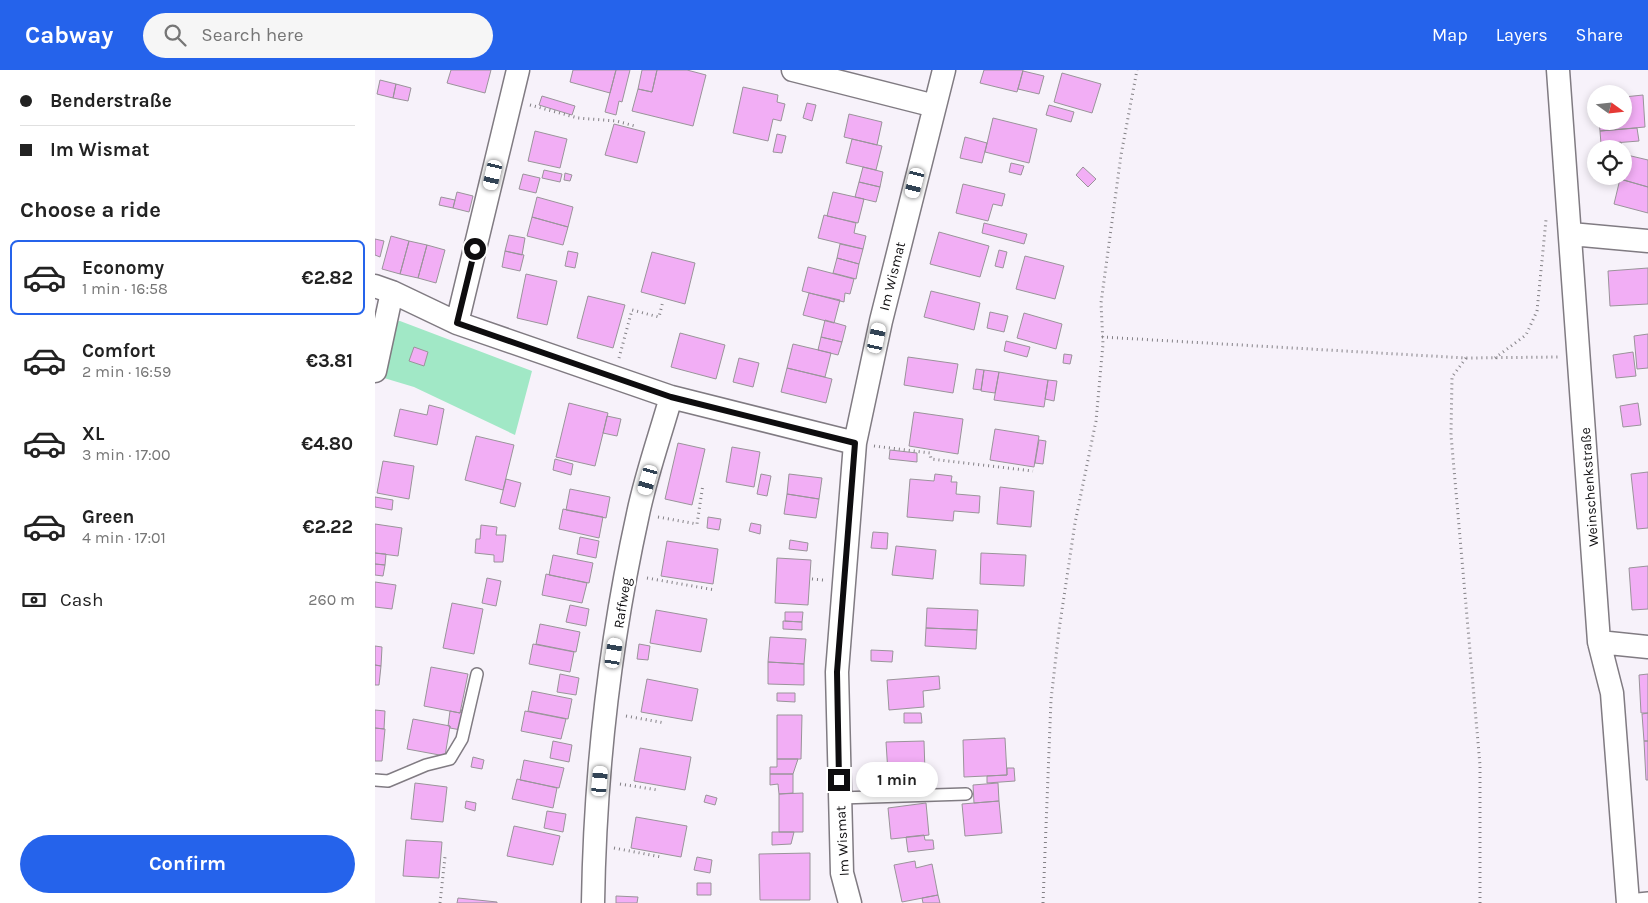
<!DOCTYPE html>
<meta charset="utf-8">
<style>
:root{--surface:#fff;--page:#f6f6f6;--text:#222;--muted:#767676;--line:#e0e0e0;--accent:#2563eb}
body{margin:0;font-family:Karla,sans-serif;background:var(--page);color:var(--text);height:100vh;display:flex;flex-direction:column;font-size:19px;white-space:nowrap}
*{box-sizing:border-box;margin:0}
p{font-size:16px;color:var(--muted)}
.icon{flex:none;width:28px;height:28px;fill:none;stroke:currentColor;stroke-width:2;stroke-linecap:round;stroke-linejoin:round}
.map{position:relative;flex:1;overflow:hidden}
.drawer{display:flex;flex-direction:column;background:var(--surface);width:375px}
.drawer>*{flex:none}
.hud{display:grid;align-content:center;height:110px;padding:0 20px;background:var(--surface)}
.needle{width:32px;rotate:105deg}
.tools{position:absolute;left:1212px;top:15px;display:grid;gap:10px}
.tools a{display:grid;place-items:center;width:45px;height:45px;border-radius:50%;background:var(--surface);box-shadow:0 2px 8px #0003;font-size:25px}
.end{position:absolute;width:22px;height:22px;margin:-11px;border:6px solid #0e0d0f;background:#fff;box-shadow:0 0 0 2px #fff}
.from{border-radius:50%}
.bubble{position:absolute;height:35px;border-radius:18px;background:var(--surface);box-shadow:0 2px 8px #0003;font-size:16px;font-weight:700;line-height:35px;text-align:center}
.car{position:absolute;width:15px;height:30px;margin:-15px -8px;border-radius:6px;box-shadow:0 0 4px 1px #0007;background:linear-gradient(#fff 24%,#345 0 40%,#fff 0 76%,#345 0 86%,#fff 0)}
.hud b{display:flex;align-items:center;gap:18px;height:48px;font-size:19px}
.hud b+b{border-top:1px solid var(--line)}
.hud i{width:12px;height:12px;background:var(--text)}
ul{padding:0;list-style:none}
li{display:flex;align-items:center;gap:15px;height:75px;margin:0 10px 8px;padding:0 10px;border:2px solid transparent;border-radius:8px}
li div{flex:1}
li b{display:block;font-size:19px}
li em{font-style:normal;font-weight:700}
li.selected{border-color:var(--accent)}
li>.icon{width:45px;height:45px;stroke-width:1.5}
h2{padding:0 20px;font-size:22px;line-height:60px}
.pay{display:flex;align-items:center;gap:12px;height:55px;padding:0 20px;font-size:19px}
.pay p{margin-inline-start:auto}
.button{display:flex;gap:10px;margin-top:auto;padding:10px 20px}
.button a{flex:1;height:58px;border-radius:30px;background:var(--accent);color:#fff;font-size:20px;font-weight:700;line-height:58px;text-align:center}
header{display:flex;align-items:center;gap:30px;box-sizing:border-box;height:70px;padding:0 25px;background:var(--accent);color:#fff}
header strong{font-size:24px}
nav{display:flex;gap:28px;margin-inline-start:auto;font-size:18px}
.search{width:350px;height:45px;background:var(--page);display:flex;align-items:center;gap:12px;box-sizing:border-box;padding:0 18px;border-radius:28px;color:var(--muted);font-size:19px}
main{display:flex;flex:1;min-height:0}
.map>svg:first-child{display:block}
.green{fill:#a1e8c6}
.building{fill:#f2aef5;stroke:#9a949a}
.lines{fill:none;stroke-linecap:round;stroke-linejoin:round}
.lane-casing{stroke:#807b82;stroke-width:14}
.street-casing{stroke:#807b82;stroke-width:25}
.path{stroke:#838085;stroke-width:3;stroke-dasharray:1 4;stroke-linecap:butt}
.lane{stroke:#fff;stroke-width:11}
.street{stroke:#fff;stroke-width:22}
.route{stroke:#0e0d0f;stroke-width:6}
.labels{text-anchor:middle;stroke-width:4.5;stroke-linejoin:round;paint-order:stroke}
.street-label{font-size:14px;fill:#0e0d0f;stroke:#fff}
</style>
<header>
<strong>Cabway</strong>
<div class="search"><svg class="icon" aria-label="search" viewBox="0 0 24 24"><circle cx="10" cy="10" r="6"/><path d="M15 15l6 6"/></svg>Search here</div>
<nav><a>Map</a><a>Layers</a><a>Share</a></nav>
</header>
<main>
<section class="drawer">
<div class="hud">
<b><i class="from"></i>Benderstraße</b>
<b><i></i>Im Wismat</b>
</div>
<h2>Choose a ride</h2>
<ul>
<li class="selected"><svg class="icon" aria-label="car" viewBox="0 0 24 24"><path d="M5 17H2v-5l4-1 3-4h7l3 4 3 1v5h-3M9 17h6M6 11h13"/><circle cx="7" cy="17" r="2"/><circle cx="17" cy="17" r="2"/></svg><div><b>Economy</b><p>1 min · 16:58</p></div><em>€2.82</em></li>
<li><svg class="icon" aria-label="car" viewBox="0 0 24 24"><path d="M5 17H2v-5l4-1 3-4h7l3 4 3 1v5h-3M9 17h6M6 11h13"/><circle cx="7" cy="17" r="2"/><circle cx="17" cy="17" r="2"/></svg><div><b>Comfort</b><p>2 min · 16:59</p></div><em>€3.81</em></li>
<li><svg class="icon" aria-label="car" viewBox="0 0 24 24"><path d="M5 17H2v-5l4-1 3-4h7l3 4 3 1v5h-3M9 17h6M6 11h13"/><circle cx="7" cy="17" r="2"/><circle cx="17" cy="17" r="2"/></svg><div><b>XL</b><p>3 min · 17:00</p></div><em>€4.80</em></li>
<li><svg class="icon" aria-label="car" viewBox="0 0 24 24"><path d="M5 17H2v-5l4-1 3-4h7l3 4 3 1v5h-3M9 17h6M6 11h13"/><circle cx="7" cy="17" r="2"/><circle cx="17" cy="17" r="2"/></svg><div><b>Green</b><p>4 min · 17:01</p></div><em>€2.22</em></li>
</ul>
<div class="pay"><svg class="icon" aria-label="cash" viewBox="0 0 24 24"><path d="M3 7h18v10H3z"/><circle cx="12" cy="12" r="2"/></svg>Cash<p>260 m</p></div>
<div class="button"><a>Confirm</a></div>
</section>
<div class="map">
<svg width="1273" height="833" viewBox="0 0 1273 833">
<rect width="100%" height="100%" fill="#f7f2fa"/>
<path class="green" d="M25,251L157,301L140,365L39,317L9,308L19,252Z"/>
<path class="building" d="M76,0H116L110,23L72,13Z
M198,0H241L235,23L195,12Z
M241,0H255L247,32L244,31L241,45L230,42Z
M267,0H282L277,22L263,19Z
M282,0H312L331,5L318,56L257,41L263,19L277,22Z
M609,0H648L642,22L605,13Z
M648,1L669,6L664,24L643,19Z
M687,3L726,14L717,43L679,32Z
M5,10L21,14L18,28L2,24Z
M21,14L36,18L33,31L18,28Z
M368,17L403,25L402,32L410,34L406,51L398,49L393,71L358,63Z
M1268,25L1270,57L1225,61L1224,51H1249V27Z
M167,26L200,36L197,45L164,35Z
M432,33L441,35L437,51L428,48Z
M674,35L699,42L696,52L671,45Z
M474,44L507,52L502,75L469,67Z
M618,48L662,59L654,93L610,82Z
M239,54L270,62L262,93L230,85Z
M1262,58L1264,71L1226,74L1225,61Z
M160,61L192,69L185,98L153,91Z
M402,64L411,66L407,83L398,82Z
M590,67L612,73L607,93L585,88Z
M477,69L507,76L501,100L471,93Z
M1246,72L1247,79H1226V74Z
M1252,85L1273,90V117L1245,109L1249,106Z
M636,93L649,96L646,105L634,102Z
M488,97L508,102L505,117L484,112Z
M708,97L721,109L713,117L701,105Z
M169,100L187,104L185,112L167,108Z
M190,103L197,105L195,111L189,110Z
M148,104L165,108L161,123L144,119Z
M1245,109L1273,117V143L1239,134Z
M484,112L505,117L501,132L480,127Z
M588,114L630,124L627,136L618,134L613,151L581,143Z
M82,122L98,126L94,142L78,138Z
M458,122L489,129L483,153L452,146Z
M66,127L80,130L78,138L64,135Z
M162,127L198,137L193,157L157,147Z
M449,145L481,153L479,163L491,166L488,179L443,168Z
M157,147L193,157L188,175L152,166Z
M609,153L652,164L649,174L607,163Z
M564,162L614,176L605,207L555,194Z
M134,165L150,168L147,185L130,181Z
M16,166L34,171L25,204L7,199Z
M0,169L9,171L5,187L0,185Z
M34,171L52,175L43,208L25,204Z
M465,174L488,179L484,194L462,188Z
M52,175L70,180L61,213L43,208Z
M624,180L632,182L628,198L620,196Z
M130,181L149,185L145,201L127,197Z
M193,181L203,183L200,198L190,196Z
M277,182L320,193L310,234L266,222Z
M650,186L689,196L680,229L641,219Z
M462,188L484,194L481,209L458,203Z
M433,197L479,209L475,224L470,223L469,232L427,221Z
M1273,198V234L1235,236L1233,201Z
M151,204L182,211L172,255L142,248Z
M556,221L605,233L599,260L549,247Z
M434,223L465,230L459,253L428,245Z
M213,226L250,235L238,278L202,268Z
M615,242L633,246L629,262L612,258Z
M649,243L687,254L681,279L642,268Z
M450,250L471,256L467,272L446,267Z
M305,263L350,275L341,309L296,297Z
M1273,264V298L1262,299L1259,266Z
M446,267L467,272L463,285L443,280Z
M631,271L655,277L652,287L629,281Z
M418,274L456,283L450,307L412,298Z
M39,277L53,282L49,296L34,291Z
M1258,282L1261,306L1241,308L1238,285Z
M689,284L697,285L695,294L688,293Z
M533,287L583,294L578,323L529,315Z
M364,288L384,293L378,317L358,312Z
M412,298L457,309L451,333L406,322Z
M601,299L609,300L606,320L598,319Z
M609,300L624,302L620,323L606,321Z
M624,302L673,310L669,337L619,330Z
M673,310L682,311L679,331L670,329Z
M194,333L233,343L220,396L181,387Z
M1263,333L1266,355L1248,357L1245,336Z
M54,335L69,339L62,375L19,366L25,339L52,345Z
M539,342L588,349L583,384L534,376Z
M232,346L246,349L242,366L228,363Z
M620,359L664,366L659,397L615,390Z
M101,366L139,375L128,420L90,410Z
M664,370L671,371L668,394L660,393Z
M303,373L330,379L317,435L290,429Z
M357,377L385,382L379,417L351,412Z
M515,380L542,383V392L514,389Z
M180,389L198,394L196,405L178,400Z
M8,391L39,396L34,429L2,423Z
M1273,402V458L1262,459L1256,404Z
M386,404L396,406L392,426L382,424Z
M414,404L447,408L444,429L412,424Z
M560,404L577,406L576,412H582L581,424L605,426L604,443L579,441L578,451L532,447L535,409L559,411Z
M131,409L146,413L140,437L125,433Z
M625,417L659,421L656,457L622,454Z
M195,419L235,427L231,448L191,440Z
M412,424L444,429L441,448L409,444Z
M0,427L18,430L17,440L0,437Z
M188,439L228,447L224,468L184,459Z
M333,447L346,449L344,460L332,458Z
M376,453L386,455L385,464L374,461Z
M0,454L27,458L23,486L0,483Z
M106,455L122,457L121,465H131L128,492H119V485L100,483L101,469H105Z
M498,462L513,463L512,479L496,478Z
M205,467L224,471L221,488L202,484Z
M415,470L433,473L432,481L414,479Z
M292,471L343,479L338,514L286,506Z
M521,476L561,480L558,509L517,505Z
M0,483L11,484L10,495L0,494Z
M606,483L651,485L649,516L605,514Z
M178,485L218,493L214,513L174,505Z
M402,488L436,490L433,535L400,533Z
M0,494L10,495L8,506L0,505Z
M1273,496V539L1257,540L1254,498Z
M171,504L212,513L207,533L167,525Z
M112,508L126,511L121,536L107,533Z
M0,512L21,515L17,539L0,537Z
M77,533L108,539L99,584L68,578Z
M195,535L214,539L211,556L191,552Z
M552,538L603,540L602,560L551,558Z
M281,540L332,549L326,582L275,573Z
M410,542H428L427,552L410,551Z
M408,551L427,552V560L408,559Z
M165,554L205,562L201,582L161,574Z
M551,558L602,560L601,579L550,576Z
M395,567L431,569L429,594L393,592Z
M158,574L199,582L195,602L154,594Z
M264,574L275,576L273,590L262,589Z
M0,576L7,577L6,596L0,595Z
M496,580L518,581L517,592L496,591Z
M393,592L429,594V615L393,614Z
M0,595L6,596L4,615H0Z
M56,597L93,604L85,643L49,636Z
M185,604L204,608L201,625L182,622Z
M1273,604V643H1266L1264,605Z
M564,606L565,619L548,621L549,637L514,640L512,610Z
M272,609L323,619L317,651L266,642Z
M157,621L197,629L193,649L153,641Z
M402,623H420V632L402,631Z
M0,640L10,641L9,659L0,658Z
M86,640H90L86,660L75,658V656H73L75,641L85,643Z
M150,641L191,649L186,669L146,661Z
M529,643H546L547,653H529Z
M1273,643V671H1269L1267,644Z
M402,645H427L426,689H402Z
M38,649L75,656L70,686L32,679Z
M0,658L10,659L7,691H0Z
M630,668L632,705L589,707L588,670Z
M178,671L197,675L194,692L175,688Z
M549,671L550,702L513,703L511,672Z
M1269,671H1273V710H1271Z
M265,678L316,687L310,720L259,711Z
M98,687L109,690L107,699L96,697Z
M402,689H423L418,704H395V697H402Z
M149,690L189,698L184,718L145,710Z
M632,698H639L640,711L612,713V706L632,705Z
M550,702V716L530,717V703Z
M395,704H418V723L404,724L403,714L395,715Z
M142,709L182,718L178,738L137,729Z
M40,713L72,717L68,752L36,749Z
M623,713L624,731L599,733L598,715Z
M428,723V762H404V724Z
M331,725L342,728L340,735L329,732Z
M91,731L101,733L100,741L90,738Z
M624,731L627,763L590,766L587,734Z
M551,733L554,765L516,769L513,738Z
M172,741L191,744L188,762L169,758Z
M261,747L312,756L306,787L256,778Z
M139,756L185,766L178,795L132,786Z
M397,762H419L416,774L397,775Z
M549,765L550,770H558L559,779L533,782L531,767Z
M31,770L67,772L64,808L28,806Z
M435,783V830H385L384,784Z
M322,787L337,790L335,803L319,800Z
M540,791L541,798L557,794L563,825L527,832L519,795Z
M322,813H336V825H322Z
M563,825L565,833H548L547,828Z
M241,826L263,827L262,833H241Z
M83,828L122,832V833H82Z"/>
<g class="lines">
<defs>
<path id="lane" d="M0,710L13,711L51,695L75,689L87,669L102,604
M465,728L591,724
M1253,830L1273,828"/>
<path id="street" d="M418,0L560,36
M1183,0L1224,572L1237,623L1253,833
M1196,164L1273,171
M0,216L17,222L82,253L296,327L480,373
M82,253L143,0
M0,301L17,222
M1224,572L1273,577
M218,833C220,703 235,571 263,444C271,405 285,366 296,327
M475,833L467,803L462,602L480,373L506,251L569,0"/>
</defs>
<use href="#lane" class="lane-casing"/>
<use href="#street" class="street-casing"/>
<path class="path" d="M155,35L203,48L241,51L260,56
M727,267L1091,288L1184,287
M244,288L257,240L284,247L288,231
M1091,288L1077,307L1076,365L1105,695V833
M1120,288L1151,265L1162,241L1171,150
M499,376L555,383L556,389L658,401
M283,447L322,454L328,414
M272,508L340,520
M437,509L448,510
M251,646L290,653
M245,714L283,720
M239,778L286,787
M65,833L70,787
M668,833L676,630L684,560L700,453L721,351L728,274L726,233L746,85L762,0"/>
<use href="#lane" class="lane"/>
<use href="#street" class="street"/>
</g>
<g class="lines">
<path class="route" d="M100,179L82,253L296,327L480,373L462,602L464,710"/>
</g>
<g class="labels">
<g class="street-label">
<text transform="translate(517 206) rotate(-76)" y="5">Im Wismat</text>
<text transform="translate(1214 417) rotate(-94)" y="5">Weinschenkstraße</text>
<text transform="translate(247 533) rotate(-81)" y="5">Raffweg</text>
<text transform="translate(467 771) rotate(-93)" y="5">Im Wismat</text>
</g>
</g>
</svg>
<div class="tools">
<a><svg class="needle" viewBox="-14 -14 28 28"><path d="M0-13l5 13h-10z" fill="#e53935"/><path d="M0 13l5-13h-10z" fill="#767676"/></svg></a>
<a><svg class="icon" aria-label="locate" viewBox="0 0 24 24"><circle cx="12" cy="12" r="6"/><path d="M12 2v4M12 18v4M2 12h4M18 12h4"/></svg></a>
</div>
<i class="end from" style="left:100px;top:179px"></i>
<i class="end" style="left:464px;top:710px"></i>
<div class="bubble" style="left:481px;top:692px;width:82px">1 min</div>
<i class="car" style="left:118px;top:105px;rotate:193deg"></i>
<i class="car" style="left:540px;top:113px;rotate:194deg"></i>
<i class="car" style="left:502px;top:268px;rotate:12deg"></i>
<i class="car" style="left:273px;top:410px;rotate:196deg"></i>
<i class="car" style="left:239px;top:583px;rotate:9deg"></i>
<i class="car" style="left:225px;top:711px;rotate:5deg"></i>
</div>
</main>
